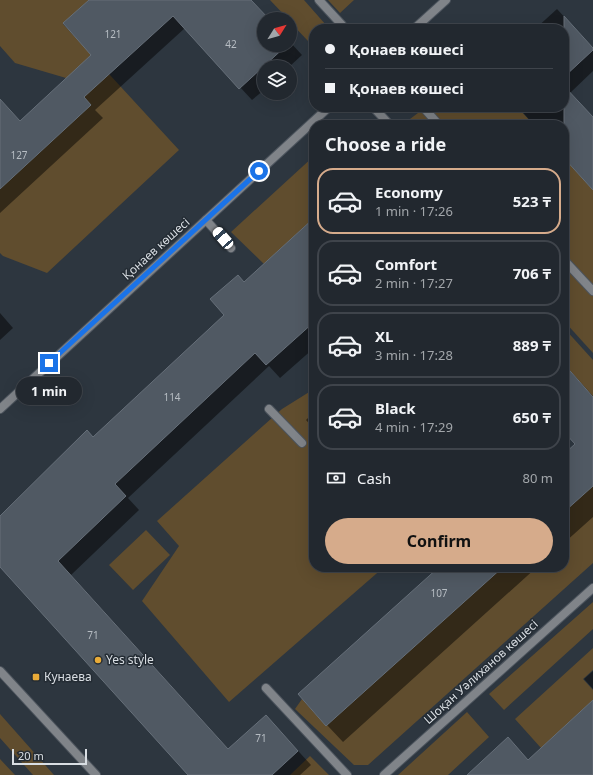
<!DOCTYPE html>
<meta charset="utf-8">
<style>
:root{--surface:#22282f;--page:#2a3037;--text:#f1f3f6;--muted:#a2a6aa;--line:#3f444b;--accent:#d6ab8b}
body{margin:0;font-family:"Noto Sans",sans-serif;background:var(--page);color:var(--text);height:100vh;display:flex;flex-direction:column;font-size:15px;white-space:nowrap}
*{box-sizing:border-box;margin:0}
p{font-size:13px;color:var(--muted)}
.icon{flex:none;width:22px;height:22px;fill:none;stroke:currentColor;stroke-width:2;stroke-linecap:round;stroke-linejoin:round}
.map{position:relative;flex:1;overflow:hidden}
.sheet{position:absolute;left:309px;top:120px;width:260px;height:452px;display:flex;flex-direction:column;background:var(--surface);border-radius:16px;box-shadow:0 4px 16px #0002,0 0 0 1px var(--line)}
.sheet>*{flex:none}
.banner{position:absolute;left:309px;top:24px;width:260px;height:88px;border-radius:16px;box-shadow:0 4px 16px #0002,0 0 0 1px var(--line);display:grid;align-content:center;height:88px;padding:0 16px;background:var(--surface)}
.needle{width:26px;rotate:53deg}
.controls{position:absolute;left:257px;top:12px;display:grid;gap:8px}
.controls a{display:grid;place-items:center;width:40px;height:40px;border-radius:50%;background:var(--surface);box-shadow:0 4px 16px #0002,0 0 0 1px var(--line);font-size:20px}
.scale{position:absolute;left:12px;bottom:10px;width:75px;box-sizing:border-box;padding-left:4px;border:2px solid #d9dee3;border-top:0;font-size:11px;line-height:14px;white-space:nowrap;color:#d9dee3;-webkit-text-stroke:3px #242c34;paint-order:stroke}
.end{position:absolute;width:18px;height:18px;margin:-9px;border:5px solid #1a73e8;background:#fff;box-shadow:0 0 0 2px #fff}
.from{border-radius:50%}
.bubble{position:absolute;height:28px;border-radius:14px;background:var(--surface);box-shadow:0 4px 16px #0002,0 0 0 1px var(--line);font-size:13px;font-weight:700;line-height:28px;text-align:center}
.car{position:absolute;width:12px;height:24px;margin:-12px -6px;border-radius:5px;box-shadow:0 0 3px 1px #0007;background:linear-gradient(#fff 24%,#345 0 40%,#fff 0 76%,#345 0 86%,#fff 0)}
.banner b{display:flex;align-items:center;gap:14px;height:38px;font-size:15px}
.banner b+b{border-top:1px solid var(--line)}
.banner i{width:10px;height:10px;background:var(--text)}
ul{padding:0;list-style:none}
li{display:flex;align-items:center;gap:12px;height:66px;margin:0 8px 6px;padding:0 8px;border:2px solid var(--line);border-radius:16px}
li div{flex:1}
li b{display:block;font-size:15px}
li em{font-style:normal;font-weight:700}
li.active{border-color:var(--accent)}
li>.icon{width:36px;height:36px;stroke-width:1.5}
h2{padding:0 16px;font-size:18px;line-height:48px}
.pay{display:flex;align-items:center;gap:10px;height:44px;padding:0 16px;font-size:15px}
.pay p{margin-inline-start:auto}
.primary-button{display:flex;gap:8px;margin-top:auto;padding:8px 16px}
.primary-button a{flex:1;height:46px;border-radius:24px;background:var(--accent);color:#111;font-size:16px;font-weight:700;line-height:46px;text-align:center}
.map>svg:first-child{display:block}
.green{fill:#604d2e}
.shadow{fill:#0007}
.building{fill:#505963;stroke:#666f79}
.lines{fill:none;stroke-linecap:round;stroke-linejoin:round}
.service-casing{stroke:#4c545d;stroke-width:10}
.pedestrian-casing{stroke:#4c545d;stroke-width:10}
.minor-casing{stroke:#4c545d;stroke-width:10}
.tertiary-casing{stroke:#4c545d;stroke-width:10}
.service{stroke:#808489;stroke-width:8}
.pedestrian{stroke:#808489;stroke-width:8}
.minor{stroke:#808489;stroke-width:8}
.tertiary{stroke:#808489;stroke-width:8}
.route{stroke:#1a73e8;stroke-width:5}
.poi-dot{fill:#e9ab38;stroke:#242c34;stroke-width:1.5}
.labels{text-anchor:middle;stroke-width:3;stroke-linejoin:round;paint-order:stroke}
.number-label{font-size:10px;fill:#b7bdc3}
.street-label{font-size:12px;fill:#d9dee3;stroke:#242c34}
.poi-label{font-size:12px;fill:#d9dee3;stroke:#242c34;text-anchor:start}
</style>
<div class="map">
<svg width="593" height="775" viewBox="0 0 593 775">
<rect width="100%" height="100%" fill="#2d363f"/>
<path class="green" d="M0,0H89L63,24L179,150L47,273L3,256L0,253V189L91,105L66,78L15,63L0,46Z
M270,0H304L326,25L322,29H314V36L308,41L290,22V19H288Z
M328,0H354L340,13Z
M426,107H517L534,125H402Z
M314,156V218L264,264L231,232Z
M564,158L593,190V353L564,321Z
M564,328L593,360V397L564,364Z
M314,389V567H384L229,702L142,601L179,546L157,521L282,409Z
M593,486V563L368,765H354L295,709L302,699L326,726L503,567H564V512Z
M146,530L170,555L133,590L109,565Z
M593,602V629L504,710L489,694Z
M593,648V670L583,679L593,690V700L541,748L515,719Z
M467,712L489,737L448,775H398Z
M0,714L54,775H33L0,738Z
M310,756L329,775H290Z
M0,759L15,775H0Z"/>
<path class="shadow" d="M90,0H251L269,19H264V45H290V42L302,55L289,67H264V90L252,100L185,28L95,110L103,118L0,213V99L21,122L93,55Z
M557,9L593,48V71L570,93L593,118V189L564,157V125H534L518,107H564V29H535Z
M314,219V348L280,378L269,366L128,498L139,510L71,575L229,750L279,730L311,765L300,775H189L0,565V517L93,438L226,315L244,283Z
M0,313L13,328L0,340Z
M564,364L593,396V517L564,543V456L577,444L564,430Z
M314,412V429L306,420Z
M440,567H537L343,742L327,725L299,694Z
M593,671V689L584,679Z"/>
<path class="building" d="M89,0H251L269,19H264V45H287L239,89L173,16L84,97L91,105L0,189V99L20,121L91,55L63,23Z
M564,16L593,48V50L564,77Z
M564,86L593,117V190L564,158Z
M314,218V322L266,365L255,353L115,484L126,496L58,561L228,749L266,715L298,751L272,775H188L0,567V516L87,430L93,437L224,315L210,299L238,275L244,282Z
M564,364L593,397V486L564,512V454L575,444L564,432Z
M439,567H503L326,726L298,694Z
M593,700V775H467L508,737L528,760Z"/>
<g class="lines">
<defs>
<path id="service" d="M373,107L390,125
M206,220L231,248
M269,409L302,443
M266,688L347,775"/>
<path id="pedestrian" d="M319,0L342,25"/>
<path id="minor" d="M423,107L439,125
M564,260L593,291
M384,775L593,588"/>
<path id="tertiary" d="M414,29L446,0
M0,409L329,107
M0,671L96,775"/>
</defs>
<use href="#service" class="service-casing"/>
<use href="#pedestrian" class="pedestrian-casing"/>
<use href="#minor" class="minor-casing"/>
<use href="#tertiary" class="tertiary-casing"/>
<use href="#service" class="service"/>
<use href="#pedestrian" class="pedestrian"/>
<use href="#minor" class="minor"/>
<use href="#tertiary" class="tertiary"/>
</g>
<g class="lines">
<path class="route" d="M49,363L259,171"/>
</g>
<g class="poi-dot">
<circle cx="98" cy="660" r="4"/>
<rect x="32" y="673" width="8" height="8" rx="2"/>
</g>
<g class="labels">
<g class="number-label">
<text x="113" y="38">121</text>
<text x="231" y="48">42</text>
<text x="19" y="159">127</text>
<text x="172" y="401">114</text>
<text x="439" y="597">107</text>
<text x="93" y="639">71</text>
<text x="261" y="742">71</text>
</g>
<g class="street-label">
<text transform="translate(156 249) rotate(-42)" y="4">Қонаев көшесі</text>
<text transform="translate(481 672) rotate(-42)" y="4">Шоқан Уәлиханов көшесі</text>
</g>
<g class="poi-label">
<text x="106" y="664">Yes style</text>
<text x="44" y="681">Кунаева</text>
</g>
</g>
</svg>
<div class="controls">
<a><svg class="needle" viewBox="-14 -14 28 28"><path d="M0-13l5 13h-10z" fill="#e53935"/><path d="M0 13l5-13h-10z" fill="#a2a6aa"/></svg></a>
<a><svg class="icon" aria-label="layers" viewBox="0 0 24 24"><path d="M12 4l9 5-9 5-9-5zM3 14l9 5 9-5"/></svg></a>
</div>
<div class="scale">20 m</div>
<i class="end from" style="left:259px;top:171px"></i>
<i class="end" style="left:49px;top:363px"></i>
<div class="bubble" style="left:16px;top:377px;width:66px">1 min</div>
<i class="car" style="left:223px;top:238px;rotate:319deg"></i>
<div class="banner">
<b><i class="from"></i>Қонаев көшесі</b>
<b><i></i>Қонаев көшесі</b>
</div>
<section class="sheet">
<h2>Choose a ride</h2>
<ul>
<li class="active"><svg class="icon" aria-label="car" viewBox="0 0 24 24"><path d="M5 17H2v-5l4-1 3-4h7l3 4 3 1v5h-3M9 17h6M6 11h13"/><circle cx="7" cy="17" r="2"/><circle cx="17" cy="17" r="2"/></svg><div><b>Economy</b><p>1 min · 17:26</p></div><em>523 ₸</em></li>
<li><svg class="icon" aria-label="car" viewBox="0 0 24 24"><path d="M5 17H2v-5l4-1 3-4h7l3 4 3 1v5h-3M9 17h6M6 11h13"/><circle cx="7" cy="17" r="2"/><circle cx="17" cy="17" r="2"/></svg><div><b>Comfort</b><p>2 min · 17:27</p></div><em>706 ₸</em></li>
<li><svg class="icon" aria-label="car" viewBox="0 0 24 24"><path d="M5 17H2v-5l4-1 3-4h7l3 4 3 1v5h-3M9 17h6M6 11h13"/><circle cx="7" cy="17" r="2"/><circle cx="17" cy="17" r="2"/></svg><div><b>XL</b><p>3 min · 17:28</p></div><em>889 ₸</em></li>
<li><svg class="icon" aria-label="car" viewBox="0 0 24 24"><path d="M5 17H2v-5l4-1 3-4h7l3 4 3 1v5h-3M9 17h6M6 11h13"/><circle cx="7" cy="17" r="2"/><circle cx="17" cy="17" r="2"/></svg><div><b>Black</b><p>4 min · 17:29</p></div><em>650 ₸</em></li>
</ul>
<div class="pay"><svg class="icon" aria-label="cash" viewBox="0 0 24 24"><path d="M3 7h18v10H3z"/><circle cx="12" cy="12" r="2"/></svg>Cash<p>80 m</p></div>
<div class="primary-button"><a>Confirm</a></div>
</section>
</div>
